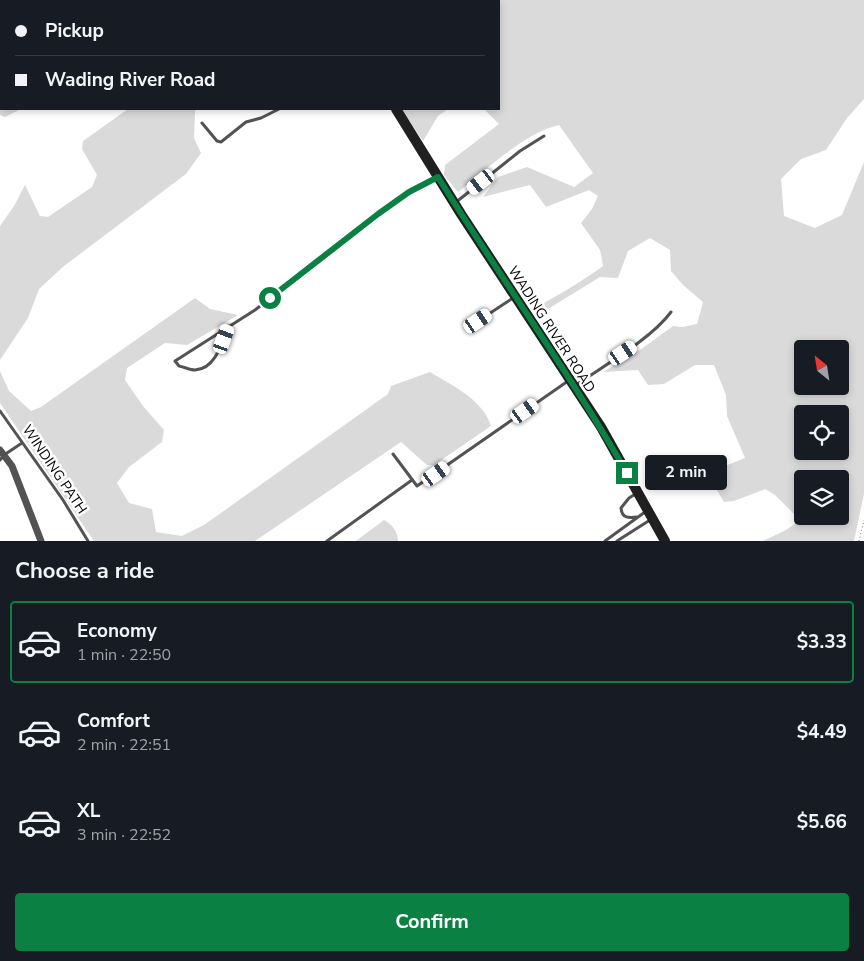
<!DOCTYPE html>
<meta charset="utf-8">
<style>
:root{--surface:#171b24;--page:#242831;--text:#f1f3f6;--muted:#9ea1a6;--line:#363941;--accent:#0b8043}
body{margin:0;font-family:"Nunito Sans",sans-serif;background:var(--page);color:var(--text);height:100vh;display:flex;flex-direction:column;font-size:19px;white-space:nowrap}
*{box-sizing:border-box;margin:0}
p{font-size:16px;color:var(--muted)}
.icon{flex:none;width:28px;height:28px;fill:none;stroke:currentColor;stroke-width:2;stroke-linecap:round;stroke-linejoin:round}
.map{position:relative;height:541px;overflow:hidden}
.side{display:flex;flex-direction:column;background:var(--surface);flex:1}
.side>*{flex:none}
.hud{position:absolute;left:0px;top:0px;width:500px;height:110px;box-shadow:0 2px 8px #0003;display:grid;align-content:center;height:110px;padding:0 15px;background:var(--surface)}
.needle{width:32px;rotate:330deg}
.buttons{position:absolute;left:794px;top:340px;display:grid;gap:10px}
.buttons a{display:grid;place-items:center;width:55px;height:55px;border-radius:5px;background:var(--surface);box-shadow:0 2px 8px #0003;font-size:25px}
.end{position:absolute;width:22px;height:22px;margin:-11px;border:6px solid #0b8043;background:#fff;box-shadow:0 0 0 2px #fff}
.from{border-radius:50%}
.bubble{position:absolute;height:35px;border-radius:5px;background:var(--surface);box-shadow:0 2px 8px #0003;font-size:16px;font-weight:700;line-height:35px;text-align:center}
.car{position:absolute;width:15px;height:30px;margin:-15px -8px;border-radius:6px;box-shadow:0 0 4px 1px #0007;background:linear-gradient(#fff 24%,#345 0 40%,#fff 0 76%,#345 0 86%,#fff 0)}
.hud b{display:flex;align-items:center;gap:18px;height:48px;font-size:19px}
.hud b+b{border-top:1px solid var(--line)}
.hud i{width:12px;height:12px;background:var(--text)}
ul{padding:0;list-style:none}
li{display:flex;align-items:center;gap:15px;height:82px;margin:0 10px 8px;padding:0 5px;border:2px solid transparent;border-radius:5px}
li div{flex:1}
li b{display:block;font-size:19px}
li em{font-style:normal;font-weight:700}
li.selected{border-color:var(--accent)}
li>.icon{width:45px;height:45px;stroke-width:1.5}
h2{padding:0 15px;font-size:22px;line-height:60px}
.action{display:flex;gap:10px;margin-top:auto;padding:10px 15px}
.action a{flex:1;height:58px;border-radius:5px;background:var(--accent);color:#fff;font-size:20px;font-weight:700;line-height:58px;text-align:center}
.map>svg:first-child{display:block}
.green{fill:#dadada;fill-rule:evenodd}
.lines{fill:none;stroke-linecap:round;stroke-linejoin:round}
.path{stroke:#757575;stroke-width:1;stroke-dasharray:1 2.5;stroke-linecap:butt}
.lane{stroke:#535353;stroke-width:3}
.street{stroke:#535353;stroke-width:7}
.secondary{stroke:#202020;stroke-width:10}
.route{stroke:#0b8043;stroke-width:6}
.labels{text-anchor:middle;stroke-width:5;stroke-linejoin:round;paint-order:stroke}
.street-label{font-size:14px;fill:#000;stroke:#fff}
</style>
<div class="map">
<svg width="864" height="541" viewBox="0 0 864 541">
<rect width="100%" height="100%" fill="#fff"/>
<path class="green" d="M7,0H91L6,1Z
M441,0H864V99L847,118L826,150L801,159L781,179L784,216L815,228L842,215L864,162V494L854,541H763L786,530L800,520L775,495L765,489L734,501L724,502L712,482L720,468L745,458L727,416L726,395L714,365H695L664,384L648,385L638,370L603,372L640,350L673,326L682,327L697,324L703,302L683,285L671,271L670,250L650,238L628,251L618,278L600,277L543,312L532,310C556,296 580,283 603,266L600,250L581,223L592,209L598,196L589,190L546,207L530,185L483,197L498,177L527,167L574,187L593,173L559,125C524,133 486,170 458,192L444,175L445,165L499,124L484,109H499V1H441ZM802,349H840V386H802ZM802,414H840V451H802ZM802,479H840V516H802Z
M1,6V109H21L5,117L0,115Z
M128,109H198L195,111L194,138L201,153L186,174L64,266L39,289L28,318L0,360V226L14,206L25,185L40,216L48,217L92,187L97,175L82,149L83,141Z
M401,109H448L438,116L423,141Z
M195,298L210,309L238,315L187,345L165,343L127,368L125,380L143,406L164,430L162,442L129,467L117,483L129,503L152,509L156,532L182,536L204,525L388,394L391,386L430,372C451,385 483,399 491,426L434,465H427L401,442L255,541H94L0,403V371L9,391L31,411L41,407Z
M384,520C392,524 398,532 398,541H356Z"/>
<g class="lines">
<path class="path" d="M859,541L864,520"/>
<path class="lane" d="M373,0L375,1
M353,1L355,0
M434,1V0
M202,123L217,141L221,142L246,122L261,118L279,109
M455,203L520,151L544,136
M478,321L513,298
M228,326C222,342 216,369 195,370C190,370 184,367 179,366L175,361L255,310L378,214L409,193L436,178
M576,385C605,365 651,339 671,312
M0,411L63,500L88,541
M393,454L417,486L568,381
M0,460L4,455L22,443
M637,493L629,498L621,508C622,519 629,518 638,517
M327,541L412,480
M605,541L645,512
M617,541L650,520"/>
<path class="street" d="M0,450L12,466L41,541"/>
<path class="secondary" d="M298,0L299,1
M396,109L461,214L601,427L665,541"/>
</g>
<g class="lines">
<path class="route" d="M270,298L378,214L409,192L438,177C500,277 569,372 627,473"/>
</g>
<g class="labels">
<g class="street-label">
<text transform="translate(552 329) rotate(57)" y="5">WADING RIVER ROAD</text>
<text transform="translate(55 469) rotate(56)" y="5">WINDING PATH</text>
</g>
</g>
</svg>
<div class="buttons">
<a><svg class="needle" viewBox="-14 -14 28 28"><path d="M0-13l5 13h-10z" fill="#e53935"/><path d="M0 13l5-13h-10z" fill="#9ea1a6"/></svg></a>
<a><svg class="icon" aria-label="locate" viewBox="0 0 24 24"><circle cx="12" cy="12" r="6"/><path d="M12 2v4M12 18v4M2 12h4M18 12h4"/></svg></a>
<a><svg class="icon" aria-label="layers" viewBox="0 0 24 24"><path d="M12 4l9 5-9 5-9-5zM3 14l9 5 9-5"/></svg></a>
</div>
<i class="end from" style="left:270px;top:298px"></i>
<i class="end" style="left:627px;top:473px"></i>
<div class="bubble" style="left:645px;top:455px;width:82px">2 min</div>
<i class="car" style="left:481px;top:182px;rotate:232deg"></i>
<i class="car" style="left:478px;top:321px;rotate:56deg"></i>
<i class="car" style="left:224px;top:339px;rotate:20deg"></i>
<i class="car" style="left:623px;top:353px;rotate:56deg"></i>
<i class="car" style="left:525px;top:411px;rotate:55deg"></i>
<i class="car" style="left:436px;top:474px;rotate:55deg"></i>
<div class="hud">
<b><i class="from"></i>Pickup</b>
<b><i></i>Wading River Road</b>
</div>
</div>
<section class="side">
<h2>Choose a ride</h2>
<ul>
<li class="selected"><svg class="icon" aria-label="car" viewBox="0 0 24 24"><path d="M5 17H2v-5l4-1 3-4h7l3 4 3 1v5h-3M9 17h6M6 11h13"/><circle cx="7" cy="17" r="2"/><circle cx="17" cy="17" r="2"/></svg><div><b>Economy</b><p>1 min · 22:50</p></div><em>$3.33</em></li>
<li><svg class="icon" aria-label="car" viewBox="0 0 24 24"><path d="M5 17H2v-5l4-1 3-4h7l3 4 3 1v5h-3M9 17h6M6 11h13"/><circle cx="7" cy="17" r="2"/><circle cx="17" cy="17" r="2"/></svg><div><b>Comfort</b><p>2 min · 22:51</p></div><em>$4.49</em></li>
<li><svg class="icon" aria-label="car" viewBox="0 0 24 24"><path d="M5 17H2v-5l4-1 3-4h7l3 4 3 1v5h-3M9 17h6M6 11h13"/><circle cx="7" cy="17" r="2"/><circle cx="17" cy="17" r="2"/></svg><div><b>XL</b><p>3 min · 22:52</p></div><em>$5.66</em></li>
</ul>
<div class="action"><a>Confirm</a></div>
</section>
